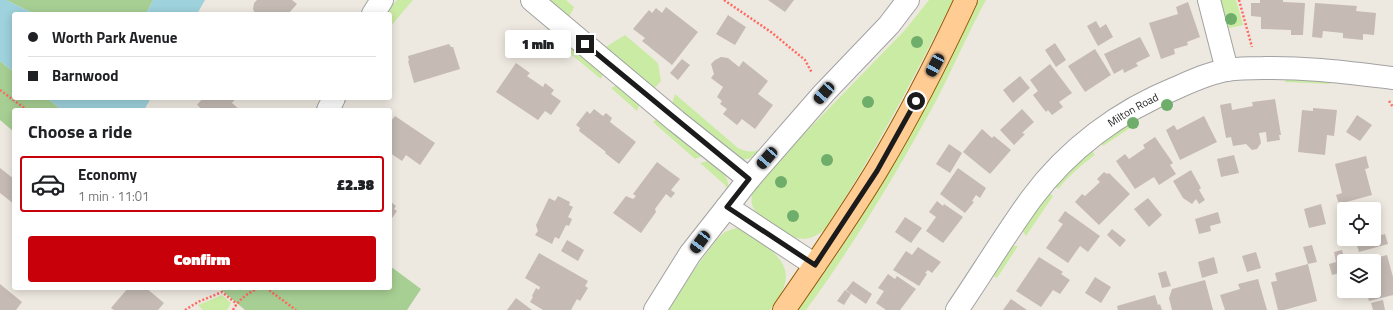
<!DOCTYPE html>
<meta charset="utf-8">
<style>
:root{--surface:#fff;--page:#f2f2f2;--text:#202124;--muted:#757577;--line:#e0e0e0;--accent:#c70009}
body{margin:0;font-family:"Titillium Web",sans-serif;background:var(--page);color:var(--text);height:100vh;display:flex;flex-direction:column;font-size:15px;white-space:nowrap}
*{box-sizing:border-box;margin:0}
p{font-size:13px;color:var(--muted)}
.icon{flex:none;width:22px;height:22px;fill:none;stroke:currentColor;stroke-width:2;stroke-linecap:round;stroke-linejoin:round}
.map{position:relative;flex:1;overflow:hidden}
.drawer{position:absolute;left:12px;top:108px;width:380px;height:182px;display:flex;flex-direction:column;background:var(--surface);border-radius:4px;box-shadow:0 2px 10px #0003}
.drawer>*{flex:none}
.banner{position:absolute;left:12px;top:12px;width:380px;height:88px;border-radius:4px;box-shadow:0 2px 10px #0003;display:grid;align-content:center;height:88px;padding:0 16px;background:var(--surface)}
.buttons{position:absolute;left:1337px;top:202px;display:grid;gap:8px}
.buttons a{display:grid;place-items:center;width:44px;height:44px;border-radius:4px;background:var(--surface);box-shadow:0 2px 10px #0003;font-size:20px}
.end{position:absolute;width:18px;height:18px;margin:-9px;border:5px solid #1b1b1b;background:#fff;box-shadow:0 0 0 2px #fff}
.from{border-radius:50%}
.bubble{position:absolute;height:28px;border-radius:4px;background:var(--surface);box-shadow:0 2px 10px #0003;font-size:13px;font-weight:800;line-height:28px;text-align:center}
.car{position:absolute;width:12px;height:24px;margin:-12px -6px;border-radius:5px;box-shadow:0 0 3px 1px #0007;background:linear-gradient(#222 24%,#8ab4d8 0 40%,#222 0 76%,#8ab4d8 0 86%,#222 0)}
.banner b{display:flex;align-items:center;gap:14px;height:38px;font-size:15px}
.banner b+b{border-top:1px solid var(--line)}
.banner i{width:10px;height:10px;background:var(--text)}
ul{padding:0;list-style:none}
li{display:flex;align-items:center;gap:12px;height:56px;margin:0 8px 6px;padding:0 8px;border:2px solid transparent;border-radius:4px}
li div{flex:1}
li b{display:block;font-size:15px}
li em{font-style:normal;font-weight:800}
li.selected{border-color:var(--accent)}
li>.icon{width:36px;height:36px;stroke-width:1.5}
h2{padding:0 16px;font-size:18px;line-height:48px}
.action{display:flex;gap:8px;margin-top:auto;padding:8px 16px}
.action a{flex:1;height:46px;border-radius:4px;background:var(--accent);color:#fff;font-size:16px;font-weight:800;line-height:46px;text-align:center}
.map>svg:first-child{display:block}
.grass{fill:#caeba3}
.forest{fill:#a7cf93}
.water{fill:#9ed2dd}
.building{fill:#c5bab4}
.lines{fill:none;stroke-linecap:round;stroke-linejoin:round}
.minor-casing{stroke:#a2a2a2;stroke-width:24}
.major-casing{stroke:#935b00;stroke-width:24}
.path{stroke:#ff6960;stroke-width:2.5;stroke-dasharray:2 2;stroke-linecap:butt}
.minor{stroke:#fff;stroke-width:22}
.major{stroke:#ffcc94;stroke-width:22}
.tree{fill:#6fad6b}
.route{stroke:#1b1b1b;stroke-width:5}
.labels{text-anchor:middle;stroke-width:4;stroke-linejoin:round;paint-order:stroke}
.street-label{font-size:11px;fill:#1b1b1b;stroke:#fff}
</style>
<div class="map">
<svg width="1393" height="310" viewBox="0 0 1393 310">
<rect width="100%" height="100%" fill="#eee9e0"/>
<path class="grass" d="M397,0H413L390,27V14H385Z
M548,0H566L574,7L569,17Z
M929,0H953C913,79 873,157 824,230C802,248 788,235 769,222C763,218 756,214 753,207C750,202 752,195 753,189L805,133L905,30Z
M979,0H986C968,33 953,68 936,101C897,172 854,245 806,310H797C837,258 872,202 904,145C931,98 954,48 979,0Z
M1218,0H1236L1243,25L1226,29Z
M562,34L603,74L601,79L556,42Z
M625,35L658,63L661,81L652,91L604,48Z
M1286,77L1325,78L1330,84L1285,82Z
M619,84L640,103L637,111L611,88Z
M675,94L738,148C747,152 751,153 760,149L751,158L742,160L672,104Z
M660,116L705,155L695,159L653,122Z
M1135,119L1139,122L1103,146L1100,142Z
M1092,151L1095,155C1081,165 1069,176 1058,189L1055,186L1077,163Z
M711,160C721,169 731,178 728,192L725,185L700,163Z
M1049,193L1053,196L1026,236L1022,230Z
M736,228C740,229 745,229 748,231C754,234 760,240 765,245C793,267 791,283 770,310H669L691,274L717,239L725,232Z
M1013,246H1018L997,278L993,276Z
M222,295L231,303L227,310H203L198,305Z"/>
<path class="forest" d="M6,0H153L146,14H35Z
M0,61L14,72V98H47L62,110H14V132L0,120Z
M390,266L421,289L407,310H245L219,288H390Z"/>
<path class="water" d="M0,0H6L35,14H14V72L0,61Z
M153,0H205L197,14H146Z
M47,98H151L144,110H62Z"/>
<path class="building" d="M257,0H292L297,4L288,14H255L253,9L254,3Z
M768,0H794L785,12Z
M1260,0H1283V2L1305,3L1303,35H1291V30L1261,29V17L1251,16V3H1260Z
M1188,2L1200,37L1187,42L1188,45L1174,49L1175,54L1161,59L1149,23L1178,14L1176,7Z
M1315,3L1357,6L1356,11L1376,13L1374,35L1363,34V40L1343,38V33L1323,31L1322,38L1312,37Z
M666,7L698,32L672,65L642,41L645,38L633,29L649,10L652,13L656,8L662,13Z
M728,15L746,27L735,45L716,34Z
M1096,21L1100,28L1106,24L1113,37L1098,46L1087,26Z
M1140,37L1150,56L1136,63L1138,66L1124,73L1123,69L1114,74L1104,54Z
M1055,43L1066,60L1056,67L1045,50Z
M449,44L451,47H453L460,69L414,83L408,61H409L408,56Z
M1095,49L1111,75L1085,92L1068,66Z
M721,57L728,58L739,67L743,61L768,81L758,94L773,105L755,129L742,119L737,125L723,114L727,109L720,104L722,101L717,97L723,87L711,78L714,74L711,64L715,60Z
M682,59L690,65L678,80L670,73Z
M516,63L530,73L527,76L543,87L545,83L554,90L551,94L561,101L551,115L545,111L538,120L496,92Z
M1050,64L1072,93L1059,102L1063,107L1052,115L1048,110L1046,112L1033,95L1038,91L1030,80Z
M1020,76L1030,88L1013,103L1003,90Z
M203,98H236L232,103L240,110H203L197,105Z
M1275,99L1281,135H1279L1280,140L1267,142L1266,132L1259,133L1261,143L1257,149L1252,150L1246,144L1233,146L1231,137L1226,138L1220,105L1231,103L1232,110L1253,106L1252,102Z
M1313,108L1337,110L1334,136L1327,135L1325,155L1298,152L1302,110L1313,111Z
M594,109L603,116L606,113L612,118L610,122L636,142L619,164L605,153L606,152L579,131L580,128L576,125L587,111L590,114Z
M1022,109L1034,122L1022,133L1025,134L1014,145L1000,130Z
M1357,115L1372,125L1360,141L1346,132Z
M395,116L435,143L420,165L406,155L402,161L390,153V122Z
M1204,116L1217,142L1180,160L1166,130L1174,125L1177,130Z
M982,129L992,138L994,136L1011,150L990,174L963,152Z
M1155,137L1173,163L1170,165L1176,174L1159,185L1154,177L1135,189L1116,161L1125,154L1129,159L1145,148L1143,145Z
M949,144L962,153L950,173L936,164Z
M1234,155L1239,173L1221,177L1217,159Z
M1366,156L1369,168L1365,169L1372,195L1339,204L1336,195L1342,193L1335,164Z
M657,162L680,179L671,190L675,193L671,198L666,194L655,209L656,212L641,233L613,213L626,196L633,199L636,196L633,194Z
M0,168L14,179V204L0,193Z
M958,168L986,188L980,198L976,195L972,201L974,202L965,213L940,194Z
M1191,170L1201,188L1199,190L1205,200L1199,204L1196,199L1192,204L1183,198L1173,181Z
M1104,172L1107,174L1109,173L1130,194L1099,225L1075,202L1082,194L1085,196L1100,182L1097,179Z
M558,196L570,202L569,205L573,207L568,217L572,219L569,226L566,225L559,239L555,237L552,244L535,235L538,231L536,225L549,198L555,201Z
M1148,198L1162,215L1149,227L1134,209Z
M390,201L396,206L394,209L397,211L390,221Z
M937,201L943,206L944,204L963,217L943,243L926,231L936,217L929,212Z
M1321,204L1326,224L1309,228L1304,209Z
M1374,209L1381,235L1385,234L1388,244L1359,252L1355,239H1374Z
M1065,211L1100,236L1088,252L1080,246L1068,263L1046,248L1063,224L1058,221Z
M1218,212L1221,223L1210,226L1211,231L1199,234L1195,219Z
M905,217L922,228L911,243L895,232Z
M1112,229L1126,240L1120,247L1107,235Z
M567,240L584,250L578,261L561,251Z
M1312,245L1317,262L1308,264L1303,247Z
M918,247L941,262L932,273L928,270L925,273L927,274L919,286L893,270L906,251L912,255Z
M1342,250L1345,261H1344V272L1332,275L1329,264L1336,262L1334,252Z
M1256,252L1261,268L1247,272L1242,256Z
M539,253L588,281L585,286L588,288L580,301L577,299L571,310H543L530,302L533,297L532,296L536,288L539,290L540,287L525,278Z
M1387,255L1393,277V295L1369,301L1366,291H1374V261L1367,260Z
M1039,257L1063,272L1061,274L1070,280L1060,294L1053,290L1041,307L1016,291Z
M1214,257L1218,273L1202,278L1198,262Z
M1308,264L1317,301L1284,310H1278L1271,282L1277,281L1275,273Z
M1166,271L1171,286L1162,288L1158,273Z
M888,274L895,279L897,276L916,289L900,310H886L876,303L884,291L878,288Z
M1095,277L1111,287L1101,303L1085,293Z
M1258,279L1267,310H1225L1220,295L1240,289L1238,284Z
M1205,280L1213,310H1172L1169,298L1172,289Z
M853,281L872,294L866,304L846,290Z
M0,284L22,302L16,310H0Z
M128,288H146L164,303L158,310H114L111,308Z
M845,290L851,294L844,305L837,301Z
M1155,295L1158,305L1160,304L1162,310H1118L1117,306Z
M516,298L532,310H507Z
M1011,299L1027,310H1003Z
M1383,300L1385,310H1373L1371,303Z"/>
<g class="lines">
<defs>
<g id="minor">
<path d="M532,0L676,121L749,179"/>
<path d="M1209,0L1227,70"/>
<path d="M373,14L382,0"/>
<path d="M328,110L334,98"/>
<path d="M727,207L815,265"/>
<path d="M655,310L690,254L749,179L824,93L889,25L908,0"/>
<path id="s1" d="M957,310C982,273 1005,235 1031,199C1068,149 1119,111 1176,88C1192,81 1209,73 1227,70C1239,68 1251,68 1263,68C1307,67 1350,73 1393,78"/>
</g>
<path id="major" d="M784,310C816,264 848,218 877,170C910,115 939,58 966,0"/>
</defs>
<use href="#minor" class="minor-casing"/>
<use href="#major" class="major-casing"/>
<path class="path" d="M724,0L771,32L805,60L812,73
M1239,0L1252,47
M0,90L27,110
M1389,101L1393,107
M266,288L296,310
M185,310L198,302L222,292L237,304
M233,310C239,299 248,293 259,288"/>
<use href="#minor" class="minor"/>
<use href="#major" class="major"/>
</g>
<g class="tree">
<circle cx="1231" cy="19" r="6"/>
<circle cx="917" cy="42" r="6"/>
<circle cx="868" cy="102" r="6"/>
<circle cx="1167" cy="105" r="6"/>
<circle cx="1133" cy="123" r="6"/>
<circle cx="827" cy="160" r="6"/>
<circle cx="781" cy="182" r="6"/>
<circle cx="793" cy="216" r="6"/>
</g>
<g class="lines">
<path class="route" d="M585,44L749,179L727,207L815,265L877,171L916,101"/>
</g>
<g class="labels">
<g class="street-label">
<text dy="4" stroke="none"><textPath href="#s1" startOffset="270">Milton Road</textPath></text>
</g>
</g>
</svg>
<div class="buttons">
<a><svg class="icon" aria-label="locate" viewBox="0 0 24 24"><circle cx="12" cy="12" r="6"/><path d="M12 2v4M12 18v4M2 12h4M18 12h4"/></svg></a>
<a><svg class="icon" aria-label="layers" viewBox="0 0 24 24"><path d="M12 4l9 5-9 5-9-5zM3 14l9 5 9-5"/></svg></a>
</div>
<i class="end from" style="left:916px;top:101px"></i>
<i class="end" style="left:585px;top:44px"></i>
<div class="bubble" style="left:505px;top:30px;width:66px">1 min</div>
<i class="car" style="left:935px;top:65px;rotate:208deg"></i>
<i class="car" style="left:824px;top:93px;rotate:221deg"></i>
<i class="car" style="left:767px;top:158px;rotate:221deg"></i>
<i class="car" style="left:700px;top:242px;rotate:217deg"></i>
<div class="banner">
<b><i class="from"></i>Worth Park Avenue</b>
<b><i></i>Barnwood</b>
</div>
<section class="drawer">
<h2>Choose a ride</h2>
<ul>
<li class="selected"><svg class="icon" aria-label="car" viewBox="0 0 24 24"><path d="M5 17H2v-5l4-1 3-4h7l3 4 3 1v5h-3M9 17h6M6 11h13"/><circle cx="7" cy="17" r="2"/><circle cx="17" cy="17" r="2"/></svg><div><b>Economy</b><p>1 min · 11:01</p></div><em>£2.38</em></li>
</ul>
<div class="action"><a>Confirm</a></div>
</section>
</div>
